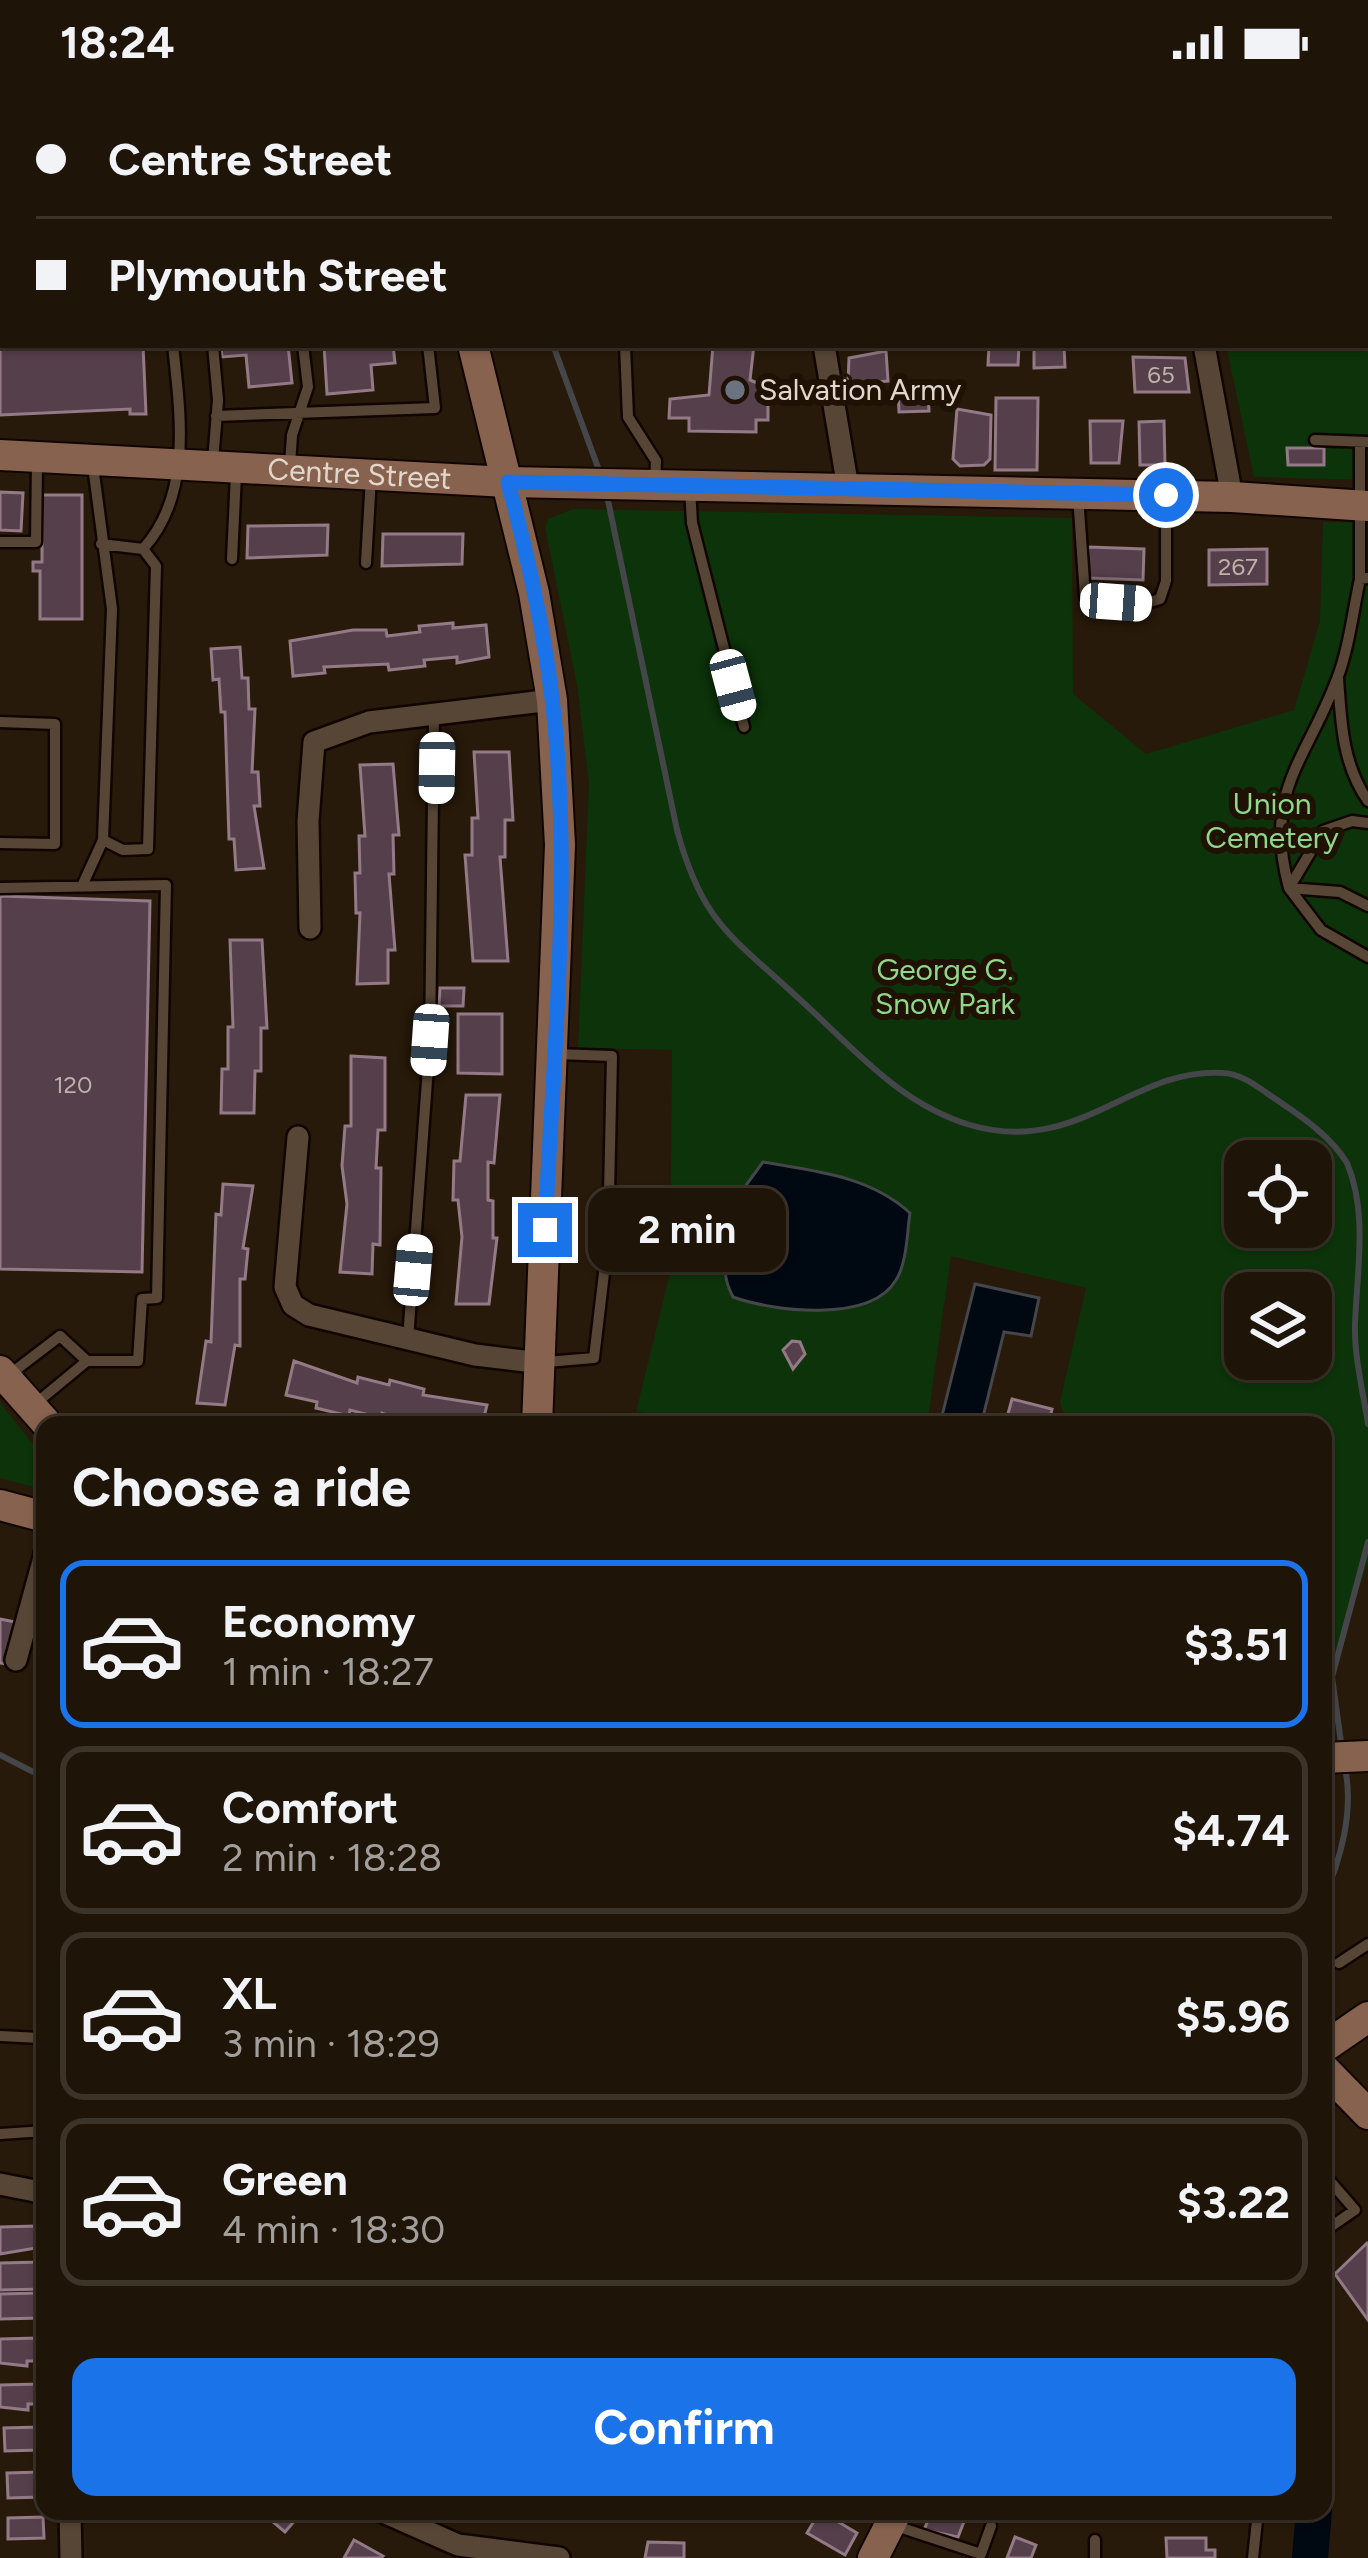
<!DOCTYPE html>
<meta charset="utf-8">
<style>
:root{--surface:#1e1408;--page:#261d12;--text:#f1f3f6;--muted:#a19e9c;--line:#3c3329;--accent:#1a73e8}
body{margin:0;font-family:Figtree,sans-serif;background:var(--page);color:var(--text);height:100vh;display:flex;flex-direction:column;font-size:45px;white-space:nowrap}
*{box-sizing:border-box;margin:0}
p{font-size:39px;color:var(--muted)}
.icon{flex:none;width:66px;height:66px;fill:none;stroke:currentColor;stroke-width:2;stroke-linecap:round;stroke-linejoin:round}
.map{position:relative;flex:1;overflow:hidden}
.sheet{position:absolute;left:36px;top:1332px;width:1296px;height:1104px;display:flex;flex-direction:column;background:var(--surface);border-radius:24px;box-shadow:0 3px 9px #0004,0 0 0 3px var(--line)}
.sheet>*{flex:none}
.guide{position:absolute;left:0px;top:0px;width:1368px;height:264px;box-shadow:0 3px 9px #0004,0 0 0 3px var(--line);display:grid;align-content:center;height:264px;padding:0 36px;background:var(--surface)}
.tools{position:absolute;left:1224px;top:1056px;display:grid;gap:24px}
.tools a{display:grid;place-items:center;width:108px;height:108px;border-radius:24px;background:var(--surface);box-shadow:0 3px 9px #0004,0 0 0 3px var(--line);font-size:60px}
.end{position:absolute;width:54px;height:54px;margin:-27px;border:15px solid #1a73e8;background:#fff;box-shadow:0 0 0 6px #fff}
.from{border-radius:50%}
.bubble{position:absolute;height:84px;border-radius:24px;background:var(--surface);box-shadow:0 3px 9px #0004,0 0 0 3px var(--line);font-size:39px;font-weight:700;line-height:84px;text-align:center}
.car{position:absolute;width:36px;height:72px;margin:-36px -18px;border-radius:15px;box-shadow:0 0 9px 3px #0007;background:linear-gradient(#fff 24%,#345 0 40%,#fff 0 76%,#345 0 86%,#fff 0)}
.guide b{display:flex;align-items:center;gap:42px;height:114px;font-size:45px}
.guide b+b{border-top:3px solid var(--line)}
.guide i{width:30px;height:30px;background:var(--text)}
ul{padding:0;list-style:none}
li{display:flex;align-items:center;gap:36px;height:168px;margin:0 24px 18px;padding:0 12px;border:6px solid var(--line);border-radius:24px}
li div{flex:1}
li b{display:block;font-size:45px}
li em{font-style:normal;font-weight:700}
li.active{border-color:var(--accent)}
li>.icon{width:108px;height:108px;stroke-width:1.5}
h2{padding:0 36px;font-size:54px;line-height:144px}
.cta{display:flex;gap:24px;margin-top:auto;padding:24px 36px}
.cta a{flex:1;height:138px;border-radius:24px;background:var(--accent);color:#fff;font-size:48px;font-weight:700;line-height:138px;text-align:center}
.status{display:flex;justify-content:space-between;align-items:center;height:84px;padding:0 60px;background:var(--surface);direction:ltr}
.status svg{height:33px;fill:currentColor}
.map>svg:first-child{display:block}
.green{fill:#0c3309;fill-rule:evenodd}
.water{fill:#000812;stroke:#44464a;stroke-width:3}
.lines{fill:none;stroke-linecap:round;stroke-linejoin:round}
.stream{stroke:#44464a;stroke-width:6}
.river{stroke:#000812;stroke-width:36}
.building{fill:#553f4a;stroke:#937a86;stroke-width:3}
.lane-casing{stroke:#110500;stroke-width:15}
.street-casing{stroke:#110500;stroke-width:26}
.secondary-casing{stroke:#110500;stroke-width:34}
.lane{stroke:#574635;stroke-width:10}
.street{stroke:#574635;stroke-width:21}
.secondary{stroke:#87624e;stroke-width:30}
.route{stroke:#1a73e8;stroke-width:15}
.worship-dot{fill:#6b7280;stroke:#1f1103;stroke-width:4.5}
.labels{text-anchor:middle;stroke-width:12;stroke-linejoin:round;paint-order:stroke}
.number-label{font-size:24px;fill:#beb1ac}
.poi-label{font-size:30px;fill:#e1d7cd;stroke:#1f1103;text-anchor:start}
.street-label{font-size:30px;fill:#e1d7cd;stroke:#1f1103}
.park-label{font-size:30px;fill:#90d789;stroke:#1f1103}
</style>
<div class="status"><b>18:24</b><svg viewBox="0 0 49 12"><path d="M0 12V9h3v3zM5 12V6h3v6zM10 12V3h3v9zM15 12V0h3v12zM26 1h20v11H26zM47 4h2v5h-2z"/></svg></div>
<div class="map">
<svg width="1368" height="2474" viewBox="0 0 1368 2474">
<rect width="100%" height="100%" fill="#281a0a"/>
<path class="green" d="M1172,0H1368V396L1254,393L1226,261H1365V3Z
M573,425L1072,434L1073,610L1146,670L1294,626L1320,537L1323,438L1368,439V1478L1327,1597L1335,1643L1323,1644V1341H1067L1060,1318L1086,1204L951,1172L927,1341H755L636,1328L670,1189L672,966L578,964L589,699L577,601L545,443L548,435ZM1245,1077H1311V1143H1245ZM1245,1209H1311V1275H1245Z
M0,1319L45,1375V1406L0,1394Z"/>
<path class="water" d="M763,1078C815,1087 870,1092 910,1129C907,1149 907,1179 896,1196C870,1240 772,1227 733,1213C707,1164 755,1153 741,1108Z
M975,1200L1039,1214L1031,1252L1004,1248L981,1341H946L940,1340Z"/>
<g class="lines">
<path class="stream" d="M455,0L456,3
M553,261L600,389
M606,407L677,746C702,838 730,851 796,912C851,961 897,1019 970,1041C1079,1073 1133,982 1224,989C1244,990 1264,1008 1280,1018C1305,1035 1331,1053 1347,1079C1368,1128 1357,1187 1355,1240C1354,1272 1363,1308 1368,1340
M1342,1666L1332,1593L1368,1458
M0,1671L45,1694
M1323,1815C1341,1776 1354,1726 1345,1684"/>
<path class="river" d="M1310,2474L1314,2427"/>
</g>
<path class="building" d="M0,184L3,261H143L146,330H130V325L0,331Z
M221,261H288L292,299L249,303L246,271L222,273Z
M324,261H393L395,279L371,281L373,306L327,310Z
M713,261H754L750,296L762,301L761,318H768V336H756V348L689,347V334H669L670,315L709,311Z
M989,261H1019L1018,281H988Z
M1034,261H1064L1065,283L1034,284Z
M886,267L888,297L848,300L849,274Z
M1133,273L1185,274L1189,308H1135Z
M928,305L929,327L899,328L898,306Z
M996,314H1038L1037,386H995Z
M957,325L991,331L990,375L984,381L960,382L953,375Z
M1090,337H1123L1119,379H1091Z
M1164,337L1165,381H1140L1139,338Z
M1287,364H1324V381H1288Z
M0,408L23,409L21,447L0,446Z
M42,411H82V535H40V487H33V478H42Z
M328,441L327,471L247,474L248,442Z
M383,450H463L462,480L382,482Z
M1088,463L1144,465L1143,496L1087,494Z
M1267,465V500L1209,501V466Z
M453,539V544L486,541L489,573L457,579V573L424,576L425,582L389,586L388,580L324,583L325,589L293,592L290,557L353,546H386L387,552L420,548L419,542Z
M240,563L242,594H248L249,625H255L252,688H258L260,722H254L264,784L236,786L234,755H229L225,628H221L219,595L213,596L211,565Z
M474,668H509L513,736H505V773H500L508,877H473L465,771H472V734H478Z
M393,680L399,751H393L394,790H389L395,866H388V899L357,900L360,829H356L355,789H360L359,752H365L360,681Z
M0,812L150,817L142,1188L0,1185Z
M230,856H262L267,944H261V987H255L254,1029H221L222,985H228V943H233Z
M440,904H464L463,922H439Z
M458,930H502V990L458,989Z
M351,972L385,974V1046H378L376,1084H381L380,1161L373,1160L372,1190L340,1188L347,1120L342,1082L345,1042H351Z
M466,1011H500L494,1079L488,1078V1116L493,1117V1154H497L489,1220H456L462,1153L458,1116H453L454,1077H460Z
M223,1100L253,1102L243,1164L248,1165L245,1195H240V1262L235,1261L225,1321L197,1319L206,1257L211,1258L216,1130L221,1131Z
M792,1257L800,1258L805,1270L793,1285L783,1266Z
M294,1277L357,1299L358,1293L389,1301L390,1296L424,1305L423,1311L487,1321L482,1341H413L382,1329L381,1334L350,1326L349,1332L316,1324L317,1318L286,1311Z
M1012,1315L1052,1325L1048,1341H1005Z
M0,1535L15,1538L8,1580L0,1579Z
M36,2142V2164L0,2170V2143Z
M1367,2159L1368,2160V2236L1335,2190Z
M42,2178L43,2205L0,2206V2179Z
M38,2209L39,2234L0,2235V2210Z
M37,2254V2277H27V2282L0,2279V2255Z
M39,2300L40,2320H28V2326L0,2323V2301Z
M40,2343V2366L5,2367L4,2344Z
M41,2388L42,2413L8,2414L7,2389Z
M272,2427H303L285,2448L267,2433Z
M820,2427L857,2449L845,2471L807,2449Z
M932,2427L965,2435L958,2453L924,2446Z
M43,2433L44,2454L8,2455V2434Z
M1015,2453L1036,2461L1031,2474H1007Z
M1166,2454H1206V2466H1215V2474H1167Z
M354,2456L383,2472L381,2474H344Z
M648,2458L684,2459V2474H645Z"/>
<g class="lines">
<defs>
<path id="lane" d="M95,0V3
M193,0V3
M0,8L3,35
M213,261L218,316L213,377
M625,261L628,333L656,377L655,398
M216,332L435,324L428,261
M1315,356L1368,358
M1360,358V495L1368,494
M290,381L292,351L308,303L303,261
M93,382L112,525L103,756L123,766L148,765L156,482L143,465L101,460
M690,405L692,439L744,643
M1078,411L1085,512L1143,520L1160,515L1166,497V415
M0,458H36L37,379
M143,465C193,410 180,329 173,261
M232,475L236,390
M366,479L371,393
M1360,495C1353,527 1349,564 1337,595C1305,679 1263,707 1289,804L1323,747L1352,737L1368,739
M1338,594C1341,637 1342,680 1368,717
M0,638L55,640V760L0,759
M82,802L103,756
M0,804L166,801L157,1214L142,1215L138,1277H87L35,1320
M1368,822L1340,808L1289,804L1321,846L1368,873
M408,1255L430,956L434,630
M546,1278L594,1274L608,1155L612,972L555,970
M9,1291L60,1252L87,1277
M541,1338L586,1341
M1339,1879L1368,1860
M0,1952L40,1954L45,2007
M0,2050L45,2047
M1323,2089L1355,2126L1323,2148
M893,2441L981,2470L991,2442
M1095,2474V2456
M1253,2474L1258,2427"/>
<path id="street" d="M777,0V3
M1154,0L1155,3
M824,261L848,404
M1204,261L1232,413
M310,844L308,737L314,658L369,638L552,616
M298,1053L285,1203L293,1221L309,1231L475,1271L541,1279
M16,1576L45,1470
M0,2100L45,2109
M70,2427L71,2474
M381,2427L458,2461L559,2474"/>
<g id="secondary">
<path d="M389,0L390,3"/>
<path d="M473,261L534,509L552,616L560,761L537,1341"/>
<path id="s1" d="M0,371L508,398L1232,413L1368,422"/>
<path d="M0,1287L48,1341"/>
<path d="M0,1421L45,1433"/>
<path d="M1323,1674L1368,1672"/>
<path d="M1323,1964L1368,1933"/>
<path d="M1323,1984L1368,2030"/>
<path d="M873,2474L897,2427"/>
</g>
</defs>
<use href="#lane" class="lane-casing"/>
<use href="#street" class="street-casing"/>
<use href="#secondary" class="secondary-casing"/>
<use href="#lane" class="lane"/>
<use href="#street" class="street"/>
<use href="#secondary" class="secondary"/>
</g>
<g class="lines">
<path class="route" d="M545,1146C553,971 573,788 552,614C543,541 527,469 508,398L1166,411"/>
</g>
<circle class="worship-dot" cx="735" cy="306" r="12"/>
<g class="labels">
<g class="number-label">
<text x="1161" y="299">65</text>
<text x="1238" y="491">267</text>
<text x="73" y="1009">120</text>
</g>
<g class="poi-label">
<text x="759" y="316">Salvation Army</text>
</g>
<g class="street-label">
<text dy="10" stroke="none"><textPath href="#s1" startOffset="360">Centre Street</textPath></text>
</g>
<g class="park-label">
<text x="1272" y="730">Union<tspan x="1272" dy="34">Cemetery</tspan></text>
<text x="945" y="896">George G.<tspan x="945" dy="34">Snow Park</tspan></text>
</g>
</g>
</svg>
<div class="tools">
<a><svg class="icon" aria-label="locate" viewBox="0 0 24 24"><circle cx="12" cy="12" r="6"/><path d="M12 2v4M12 18v4M2 12h4M18 12h4"/></svg></a>
<a><svg class="icon" aria-label="layers" viewBox="0 0 24 24"><path d="M12 4l9 5-9 5-9-5zM3 14l9 5 9-5"/></svg></a>
</div>
<i class="end from" style="left:1166px;top:411px"></i>
<i class="end" style="left:545px;top:1146px"></i>
<div class="bubble" style="left:588px;top:1104px;width:198px">2 min</div>
<i class="car" style="left:1116px;top:518px;rotate:94deg"></i>
<i class="car" style="left:733px;top:601px;rotate:165deg"></i>
<i class="car" style="left:437px;top:684px;rotate:181deg"></i>
<i class="car" style="left:430px;top:956px;rotate:184deg"></i>
<i class="car" style="left:413px;top:1186px;rotate:5deg"></i>
<div class="guide">
<b><i class="from"></i>Centre Street</b>
<b><i></i>Plymouth Street</b>
</div>
<section class="sheet">
<h2>Choose a ride</h2>
<ul>
<li class="active"><svg class="icon" aria-label="car" viewBox="0 0 24 24"><path d="M5 17H2v-5l4-1 3-4h7l3 4 3 1v5h-3M9 17h6M6 11h13"/><circle cx="7" cy="17" r="2"/><circle cx="17" cy="17" r="2"/></svg><div><b>Economy</b><p>1 min · 18:27</p></div><em>$3.51</em></li>
<li><svg class="icon" aria-label="car" viewBox="0 0 24 24"><path d="M5 17H2v-5l4-1 3-4h7l3 4 3 1v5h-3M9 17h6M6 11h13"/><circle cx="7" cy="17" r="2"/><circle cx="17" cy="17" r="2"/></svg><div><b>Comfort</b><p>2 min · 18:28</p></div><em>$4.74</em></li>
<li><svg class="icon" aria-label="car" viewBox="0 0 24 24"><path d="M5 17H2v-5l4-1 3-4h7l3 4 3 1v5h-3M9 17h6M6 11h13"/><circle cx="7" cy="17" r="2"/><circle cx="17" cy="17" r="2"/></svg><div><b>XL</b><p>3 min · 18:29</p></div><em>$5.96</em></li>
<li><svg class="icon" aria-label="car" viewBox="0 0 24 24"><path d="M5 17H2v-5l4-1 3-4h7l3 4 3 1v5h-3M9 17h6M6 11h13"/><circle cx="7" cy="17" r="2"/><circle cx="17" cy="17" r="2"/></svg><div><b>Green</b><p>4 min · 18:30</p></div><em>$3.22</em></li>
</ul>
<div class="cta"><a>Confirm</a></div>
</section>
</div>
